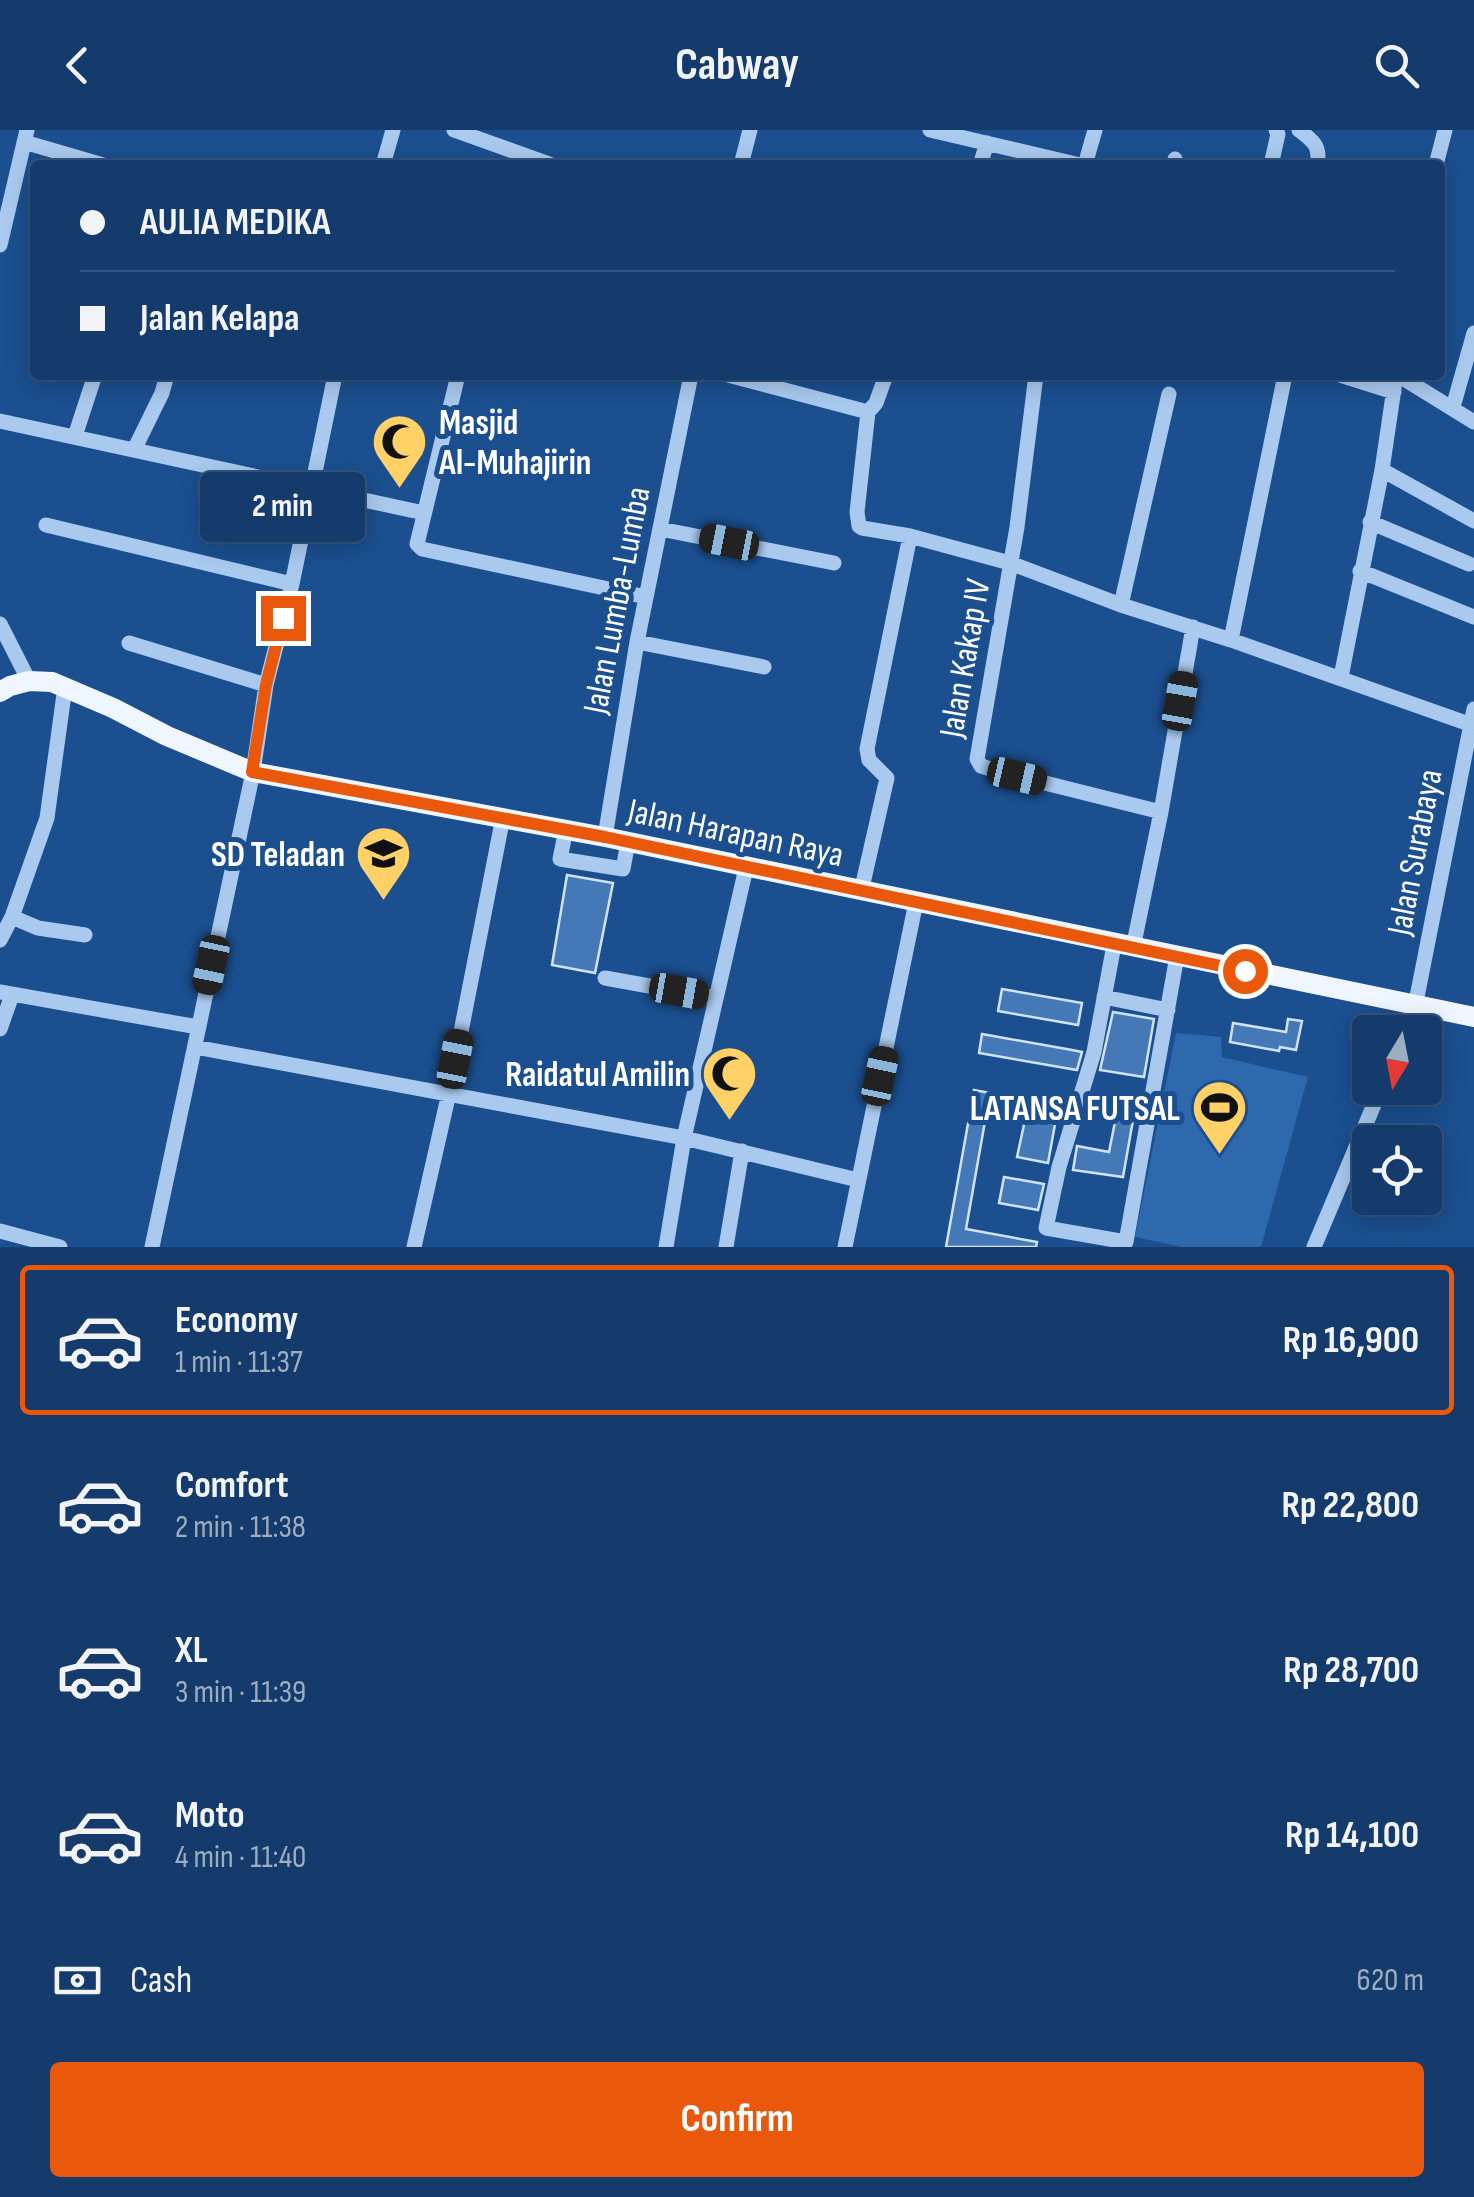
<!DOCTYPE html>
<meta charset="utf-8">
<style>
:root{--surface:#143b6b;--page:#214673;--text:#f1f3f6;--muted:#9dadc1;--line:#33557e;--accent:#ea580c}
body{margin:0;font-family:"Sofia Sans Condensed",sans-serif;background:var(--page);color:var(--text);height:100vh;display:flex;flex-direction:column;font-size:38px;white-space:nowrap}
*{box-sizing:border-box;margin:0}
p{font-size:32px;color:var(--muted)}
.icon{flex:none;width:55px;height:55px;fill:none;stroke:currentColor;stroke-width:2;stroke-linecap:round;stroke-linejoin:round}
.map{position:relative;height:1117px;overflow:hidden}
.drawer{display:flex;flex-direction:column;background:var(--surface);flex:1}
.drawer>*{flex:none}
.hud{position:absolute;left:30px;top:30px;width:1415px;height:220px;border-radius:10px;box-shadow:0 5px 25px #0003,0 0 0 2px var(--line);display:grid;align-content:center;height:220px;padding:0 50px;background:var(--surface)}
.needle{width:65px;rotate:190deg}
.buttons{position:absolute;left:1352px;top:885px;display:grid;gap:20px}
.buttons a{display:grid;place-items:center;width:90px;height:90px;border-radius:10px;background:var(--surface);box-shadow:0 5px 25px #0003,0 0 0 2px var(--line);font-size:50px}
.end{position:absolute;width:45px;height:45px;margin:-22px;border:12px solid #ea580c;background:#fff;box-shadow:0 0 0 5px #fff}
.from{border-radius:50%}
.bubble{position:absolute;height:70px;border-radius:10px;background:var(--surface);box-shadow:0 5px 25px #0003,0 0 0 2px var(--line);font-size:32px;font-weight:700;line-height:70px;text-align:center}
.car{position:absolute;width:30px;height:60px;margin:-30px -15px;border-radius:12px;box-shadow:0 0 8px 2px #0007;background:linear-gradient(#222 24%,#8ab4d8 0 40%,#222 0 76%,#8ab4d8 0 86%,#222 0)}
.hud b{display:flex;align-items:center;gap:35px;height:95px;font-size:38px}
.hud b+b{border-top:2px solid var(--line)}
.hud i{width:25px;height:25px;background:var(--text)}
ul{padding:18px 0 0;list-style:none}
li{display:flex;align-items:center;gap:30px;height:150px;margin:0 20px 15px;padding:0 30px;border:5px solid transparent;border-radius:10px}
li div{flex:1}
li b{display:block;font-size:38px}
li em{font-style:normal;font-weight:700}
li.active{border-color:var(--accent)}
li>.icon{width:90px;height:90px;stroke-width:1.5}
.pay{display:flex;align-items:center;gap:25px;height:110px;padding:0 50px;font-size:38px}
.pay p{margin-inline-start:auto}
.cta{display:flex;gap:20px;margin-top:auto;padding:20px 50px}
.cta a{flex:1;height:115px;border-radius:10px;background:var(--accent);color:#fff;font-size:40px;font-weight:700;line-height:115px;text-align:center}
header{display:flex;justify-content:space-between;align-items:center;height:130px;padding:0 50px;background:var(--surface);font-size:45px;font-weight:700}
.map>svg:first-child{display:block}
.green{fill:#2e69ad}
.building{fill:#4478b7;stroke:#cfe3fa;stroke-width:2.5}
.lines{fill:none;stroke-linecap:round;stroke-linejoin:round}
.minor{stroke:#a9c9ee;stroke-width:15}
.major{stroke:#f0f6ff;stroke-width:20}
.route{stroke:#ea580c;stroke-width:12}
.labels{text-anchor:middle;stroke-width:10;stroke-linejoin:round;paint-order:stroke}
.poi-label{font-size:35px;font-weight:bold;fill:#fff;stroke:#1b4f8f;text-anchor:end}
.street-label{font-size:35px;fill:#fff;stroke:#1b4f8f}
</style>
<header><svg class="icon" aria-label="back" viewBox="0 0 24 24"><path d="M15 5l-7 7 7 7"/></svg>Cabway<svg class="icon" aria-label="search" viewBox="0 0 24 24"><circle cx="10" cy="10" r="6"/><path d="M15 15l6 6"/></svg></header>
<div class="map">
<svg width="1474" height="1117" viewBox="0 0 1474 1117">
<rect width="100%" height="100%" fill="#1b4f8f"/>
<path class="green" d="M1176,903L1221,907L1222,927L1308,947L1261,1117H1182L1135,1107Z"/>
<path class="building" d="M567,745L613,753L595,843L552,835Z
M1002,859L1082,873L1078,895L998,881Z
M1113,882L1154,889L1144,947L1100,940Z
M1288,889L1302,891L1296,920L1280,917L1279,921L1230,912L1233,893L1286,902Z
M982,904L1072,920L1082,922L1077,940L979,923Z
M974,960L990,963L966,1099L1037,1112L1036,1117H946Z
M1030,967L1059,972L1048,1033L1017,1027Z
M1116,987L1133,990L1123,1047L1073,1040L1077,1016L1109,1022Z
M1004,1047L1044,1054L1038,1080L999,1073Z"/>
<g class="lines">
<path class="minor" d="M454,0L552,35
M930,0L1080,35
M1299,0C1313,11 1321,16 1317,35
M24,12L103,35
M383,35L393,0
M741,35L750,0
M980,35L987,13
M1085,35L1095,0
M1174,35L1175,29
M1271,35L1278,4L1276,0
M1436,35L1445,0
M0,115L27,0
M458,245L417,414L422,419L646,467
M728,245L868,282L857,382L859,396L862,398L910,406L1010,433L1121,475L1231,510L1469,594
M1036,245L1017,397L977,629L981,636L997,641L1161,682
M1340,245L1394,262
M1398,245L1474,292
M1453,277L1474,203
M868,282L876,273L886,245
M0,291L424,383
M75,306L95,245
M135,318L162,263L167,245
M1382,340L1474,391
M1370,392L1469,434
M46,395L292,454
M660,399L834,433
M1360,441L1474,487
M1121,475L1169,264
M0,494L29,551
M1231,510L1285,245
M637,512L764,537
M129,513L266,555
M1341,547L1382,340L1396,245
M566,699L560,729L623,739L628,712
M605,707L637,512L691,245
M861,762L887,648L869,630L867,619L910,406
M12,787L38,798L85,805
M0,810L12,787L47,688L65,557
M1114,815L1094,922L1059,1037L1046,1098L1126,1112L1177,826
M1133,818L1161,682L1193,497
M605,848L716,868
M0,862L198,897
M1104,867L1168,880
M0,899L12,865
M1405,902L1415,877L1474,579
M195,917L684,1008L858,1050
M0,1101L60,1117
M152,1117L253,642L266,555L292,454L335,245
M414,1117L449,963L503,687
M666,1117L684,1008L746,738
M726,1117L742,1021
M845,1117L916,772
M1314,1117L1381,958"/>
<path class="major" d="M0,562L10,556L29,551L52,552L113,578L167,606L253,642L605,707L1474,887"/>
</g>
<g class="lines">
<path class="route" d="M283,488L266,555L252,642L605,707L1245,841"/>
</g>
<defs>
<symbol id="mosque-pin" viewBox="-11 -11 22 30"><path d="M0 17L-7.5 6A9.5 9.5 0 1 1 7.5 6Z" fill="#ffd166" stroke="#1b4f8f"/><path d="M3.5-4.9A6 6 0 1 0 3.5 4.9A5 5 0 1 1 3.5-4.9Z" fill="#111"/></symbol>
<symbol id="school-pin" viewBox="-11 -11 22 30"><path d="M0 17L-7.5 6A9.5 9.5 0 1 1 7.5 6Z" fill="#ffd166" stroke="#1b4f8f"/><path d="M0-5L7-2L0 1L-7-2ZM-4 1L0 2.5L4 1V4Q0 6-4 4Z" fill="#111"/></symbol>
<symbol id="stadium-pin" viewBox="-11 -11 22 30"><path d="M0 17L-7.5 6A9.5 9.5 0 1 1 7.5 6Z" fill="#ffd166" stroke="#1b4f8f"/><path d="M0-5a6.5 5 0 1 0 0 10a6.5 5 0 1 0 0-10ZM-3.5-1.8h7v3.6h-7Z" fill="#111"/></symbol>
</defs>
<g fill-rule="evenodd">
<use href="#mosque-pin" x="368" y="280" width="63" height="86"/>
<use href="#school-pin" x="352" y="692" width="63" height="86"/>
<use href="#mosque-pin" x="698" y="912" width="63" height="86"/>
<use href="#stadium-pin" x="1188" y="946" width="63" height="86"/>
</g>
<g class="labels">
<g class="poi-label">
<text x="439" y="304" text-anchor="start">Masjid<tspan x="439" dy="40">Al-Muhajirin</tspan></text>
<text x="345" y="736">SD Teladan</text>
<text x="690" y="956">Raidatul Amilin</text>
<text x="1180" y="990">LATANSA FUTSAL</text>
</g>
<g class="street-label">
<text transform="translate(616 470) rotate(-79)" y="12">Jalan Lumba-Lumba</text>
<text transform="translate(964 528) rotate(-80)" y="12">Jalan Kakap IV</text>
<text transform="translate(736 702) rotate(12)" y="12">Jalan Harapan Raya</text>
<text transform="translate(1414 722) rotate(-79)" y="12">Jalan Surabaya</text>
</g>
</g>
</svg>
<div class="buttons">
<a><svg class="needle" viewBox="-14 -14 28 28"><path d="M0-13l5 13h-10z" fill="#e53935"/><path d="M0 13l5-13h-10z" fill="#9dadc1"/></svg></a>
<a><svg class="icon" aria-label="locate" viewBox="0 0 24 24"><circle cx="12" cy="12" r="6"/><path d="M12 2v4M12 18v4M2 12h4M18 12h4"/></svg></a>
</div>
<i class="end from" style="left:1245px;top:841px"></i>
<i class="end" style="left:283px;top:488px"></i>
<div class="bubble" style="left:200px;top:342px;width:165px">2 min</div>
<i class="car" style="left:729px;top:412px;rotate:281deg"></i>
<i class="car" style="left:1180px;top:571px;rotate:10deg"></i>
<i class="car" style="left:1017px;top:646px;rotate:103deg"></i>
<i class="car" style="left:211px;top:835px;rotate:192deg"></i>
<i class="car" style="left:679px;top:861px;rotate:100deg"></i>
<i class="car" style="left:455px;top:929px;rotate:11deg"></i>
<i class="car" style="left:880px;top:946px;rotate:12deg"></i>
<div class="hud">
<b><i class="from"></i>AULIA MEDIKA</b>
<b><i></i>Jalan Kelapa</b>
</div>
</div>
<section class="drawer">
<ul>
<li class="active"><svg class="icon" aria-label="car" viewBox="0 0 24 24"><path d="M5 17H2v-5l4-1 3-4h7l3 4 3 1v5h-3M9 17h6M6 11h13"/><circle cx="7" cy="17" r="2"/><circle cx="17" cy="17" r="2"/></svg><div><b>Economy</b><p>1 min · 11:37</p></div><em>Rp 16,900</em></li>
<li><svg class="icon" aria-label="car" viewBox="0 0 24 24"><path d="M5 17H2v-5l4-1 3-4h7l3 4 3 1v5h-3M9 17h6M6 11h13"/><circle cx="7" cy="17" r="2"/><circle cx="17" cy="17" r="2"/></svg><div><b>Comfort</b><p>2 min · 11:38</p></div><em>Rp 22,800</em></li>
<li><svg class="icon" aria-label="car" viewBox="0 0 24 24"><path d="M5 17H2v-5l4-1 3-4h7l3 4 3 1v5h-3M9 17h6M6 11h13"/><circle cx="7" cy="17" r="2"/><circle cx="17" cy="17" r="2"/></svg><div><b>XL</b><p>3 min · 11:39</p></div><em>Rp 28,700</em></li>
<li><svg class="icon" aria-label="car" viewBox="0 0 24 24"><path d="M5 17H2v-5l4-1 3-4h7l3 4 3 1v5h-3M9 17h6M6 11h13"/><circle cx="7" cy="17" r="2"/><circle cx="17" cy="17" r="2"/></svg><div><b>Moto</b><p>4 min · 11:40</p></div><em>Rp 14,100</em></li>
</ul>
<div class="pay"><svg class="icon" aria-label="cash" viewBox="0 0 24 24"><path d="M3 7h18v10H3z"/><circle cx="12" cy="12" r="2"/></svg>Cash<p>620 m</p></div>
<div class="cta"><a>Confirm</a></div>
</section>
